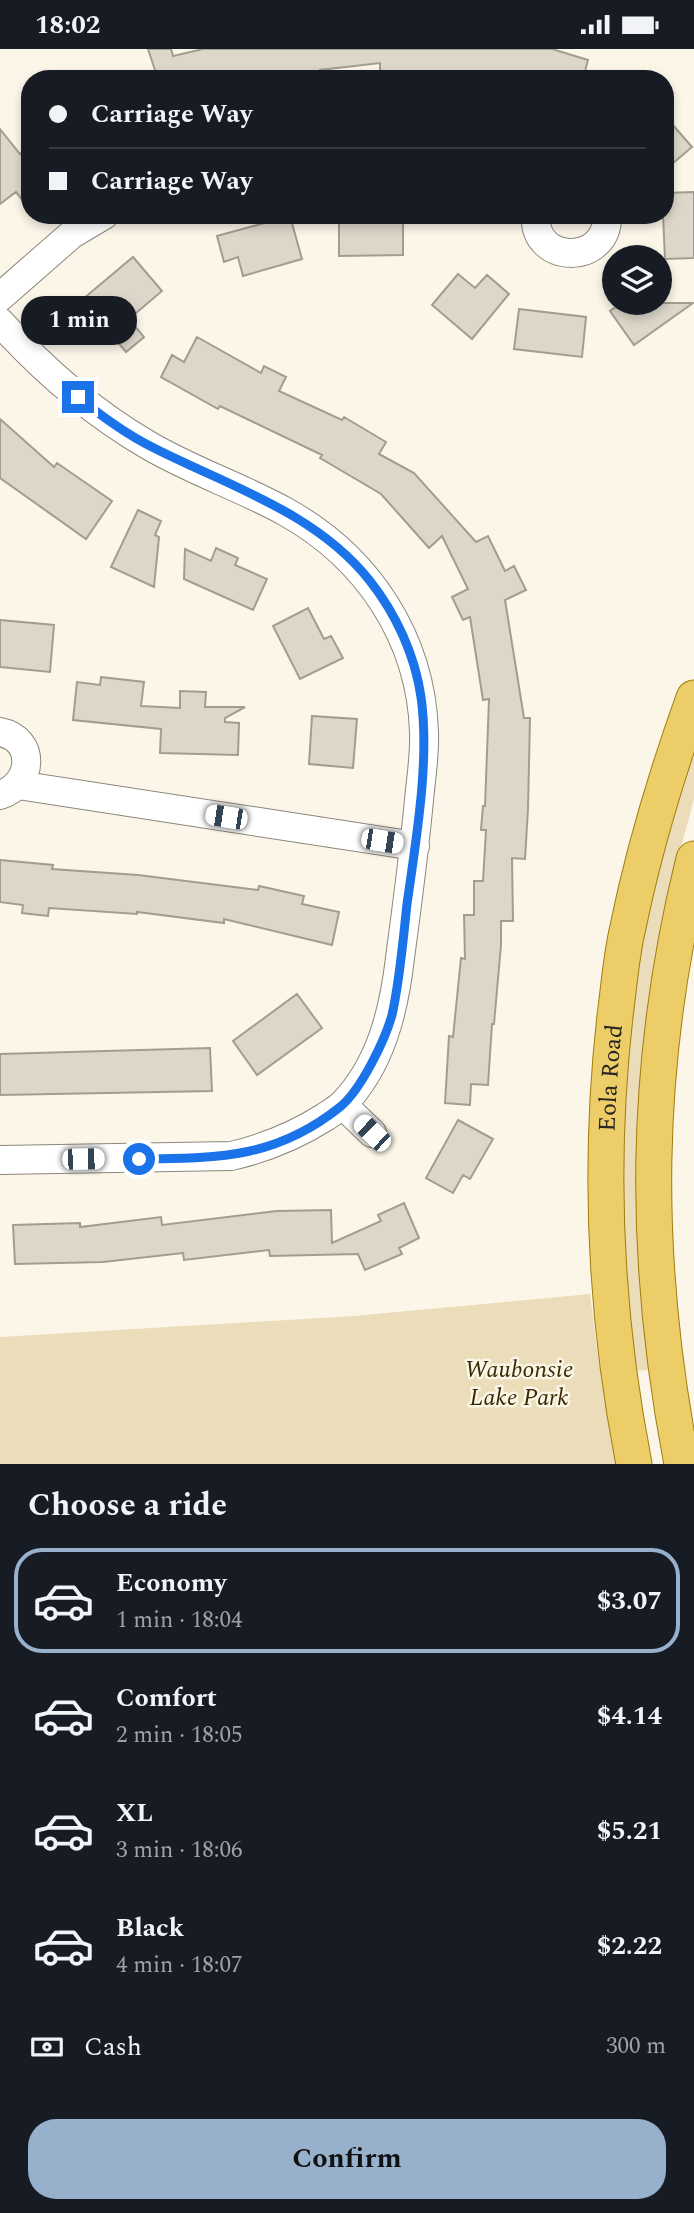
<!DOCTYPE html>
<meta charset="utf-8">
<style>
:root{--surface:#171b24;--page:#20242c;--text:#f1f3f6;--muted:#9ea1a6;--line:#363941;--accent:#97b0cb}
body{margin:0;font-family:Spectral,serif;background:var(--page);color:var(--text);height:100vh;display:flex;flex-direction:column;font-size:26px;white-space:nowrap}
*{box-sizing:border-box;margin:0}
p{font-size:23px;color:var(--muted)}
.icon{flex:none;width:38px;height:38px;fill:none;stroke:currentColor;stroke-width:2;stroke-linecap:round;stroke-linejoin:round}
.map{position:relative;height:1415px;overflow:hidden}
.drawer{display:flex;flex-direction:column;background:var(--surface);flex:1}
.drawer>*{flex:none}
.banner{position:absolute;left:21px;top:21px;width:653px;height:154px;border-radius:28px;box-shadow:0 4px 10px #0003;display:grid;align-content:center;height:154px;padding:0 28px;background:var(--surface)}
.tools{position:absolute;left:602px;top:196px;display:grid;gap:14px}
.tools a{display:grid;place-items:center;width:70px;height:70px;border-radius:50%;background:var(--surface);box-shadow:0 4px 10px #0003;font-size:35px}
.end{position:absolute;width:32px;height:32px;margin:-16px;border:9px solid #1a73e8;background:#fff;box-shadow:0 0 0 4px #fff}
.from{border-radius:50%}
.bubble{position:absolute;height:49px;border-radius:24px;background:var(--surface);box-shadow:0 4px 10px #0003;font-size:23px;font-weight:700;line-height:49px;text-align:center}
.car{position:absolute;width:21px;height:42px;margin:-21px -10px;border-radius:9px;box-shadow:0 0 5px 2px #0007;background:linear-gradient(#fff 24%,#345 0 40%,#fff 0 76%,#345 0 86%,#fff 0)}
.banner b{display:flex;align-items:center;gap:24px;height:66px;font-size:26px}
.banner b+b{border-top:2px solid var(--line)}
.banner i{width:18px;height:18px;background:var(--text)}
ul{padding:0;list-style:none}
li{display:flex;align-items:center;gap:21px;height:105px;margin:0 14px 10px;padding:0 14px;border:4px solid transparent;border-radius:28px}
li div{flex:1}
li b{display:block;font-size:26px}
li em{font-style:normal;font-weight:700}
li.selected{border-color:var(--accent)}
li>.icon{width:63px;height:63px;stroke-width:1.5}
h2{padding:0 28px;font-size:32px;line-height:84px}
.pay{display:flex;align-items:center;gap:18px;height:77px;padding:0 28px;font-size:26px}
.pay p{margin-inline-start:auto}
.primary-button{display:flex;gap:14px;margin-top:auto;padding:14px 28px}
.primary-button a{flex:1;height:80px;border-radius:28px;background:var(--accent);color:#111;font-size:28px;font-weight:700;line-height:80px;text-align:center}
.status{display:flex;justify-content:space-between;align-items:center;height:49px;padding:0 35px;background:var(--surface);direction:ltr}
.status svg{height:19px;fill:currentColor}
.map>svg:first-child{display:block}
.green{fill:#ebdcba}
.building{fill:#ddd7ca;stroke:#a29d90;stroke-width:2}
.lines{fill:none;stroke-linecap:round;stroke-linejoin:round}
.minor-casing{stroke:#8c877b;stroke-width:30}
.major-casing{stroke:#a07d0d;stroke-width:37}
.minor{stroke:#fff;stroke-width:28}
.major{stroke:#eccd67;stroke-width:35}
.route{stroke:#1a73e8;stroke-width:9}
.labels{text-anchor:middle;stroke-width:5;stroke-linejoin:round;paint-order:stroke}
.street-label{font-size:24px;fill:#2a2723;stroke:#fcf6e9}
.park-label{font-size:24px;font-style:italic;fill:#392a00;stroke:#fcf6e9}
</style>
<div class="status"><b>18:02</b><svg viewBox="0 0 49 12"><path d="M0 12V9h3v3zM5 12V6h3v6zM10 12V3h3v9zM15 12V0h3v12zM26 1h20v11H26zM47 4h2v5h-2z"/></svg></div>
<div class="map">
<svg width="694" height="1415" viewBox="0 0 694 1415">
<rect width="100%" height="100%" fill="#fcf6e9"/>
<path class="green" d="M694,689V750L674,825L651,1321L632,1322L619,1131L630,966L653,834Z
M590,1245L598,1308L617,1415H0V1288L354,1267Z"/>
<path class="building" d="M148,0H171L173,7L203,0H552L588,11L583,30H459L460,22L404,25L405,30H380V14L320,21L321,30H158Z
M665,67L692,98L665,121Z
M0,80L20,105L30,97V161L16,143L0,155Z
M694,143V209L665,210L663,166H665V144Z
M339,166H403V206L339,207Z
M290,167L302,210L243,227L238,208L224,213L217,187Z
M133,208L162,242L129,270L144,288L126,303L99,271L89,280L71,260Z
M458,225L475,239L487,226L509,245L472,290L432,256Z
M621,254H693L634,296L610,262Z
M519,260L586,268L582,308L514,300Z
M197,288L261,324L264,317L286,328L279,342L342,371L344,368L386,393L379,405L414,424L476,493L488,487L505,522L514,517L526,541L505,551L524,669H530L528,760L525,810L512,809L513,872H501V896L494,975H492L488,1036L471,1035L470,1056L445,1054L449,987L453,988L461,909L465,910L464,866H474V832H483L486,781H481L483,757H485L489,650L483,651L470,568L463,571L452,548L468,540L442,487L429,499L381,445L320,409L322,406L220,357L218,360L161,328L172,306L184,313Z
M0,370L54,418L57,414L112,452L86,490L0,429Z
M138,461L161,472L155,486L159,488L154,538L111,518Z
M216,499L238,509L235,516L267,530L253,561L184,530L185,500L211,512Z
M308,559L324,590L331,587L343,609L300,630L273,577Z
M0,571L54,576L50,623L0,618Z
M101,628L144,633L141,657L180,659V642L206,643L205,658H245L225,669V673L239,674L238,706L160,704L161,680L73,671L77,633L100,636Z
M312,667L357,670L353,719L309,715Z
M0,811L53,816L52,820L138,826L258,841L259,837L304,847L302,855L339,863L332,896L224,870V874L137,863V865L49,859L48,867L22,864L23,856L0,853Z
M297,945L322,979L257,1026L233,992Z
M210,999L212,1042L0,1046V1005Z
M458,1071L493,1090L470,1130L463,1126L453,1144L426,1129Z
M404,1154L419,1189L399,1199L402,1205L365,1221L358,1205L270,1207L269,1201L184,1211L183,1204L103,1213L15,1215L13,1176L80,1174V1178L161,1168L162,1176L277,1162L331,1161L332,1194L381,1172L378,1166Z"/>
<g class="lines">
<defs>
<path id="minor" d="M536,166C532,216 609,217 607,166
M0,248L72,185L104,166
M0,273C44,322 90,362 148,396C192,422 241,438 286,463C368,509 421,589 424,683C425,706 421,729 419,751C414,804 407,857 400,909C394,961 381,1016 343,1055C338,1060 331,1064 325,1068C295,1087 266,1099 231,1107L0,1111
M0,683C36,690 34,735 0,746
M18,736L415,797
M343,1056L372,1084"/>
<g id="major">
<path id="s1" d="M634,1415C605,1267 598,1117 615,967C619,938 621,907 628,878C644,800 667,724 694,649"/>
<path d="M682,1415C642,1207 643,1016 694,810"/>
</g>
</defs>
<use href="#minor" class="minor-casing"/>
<use href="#major" class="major-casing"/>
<use href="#minor" class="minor"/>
<use href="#major" class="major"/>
</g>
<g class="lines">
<path class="route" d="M78,348C100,366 126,385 152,398C226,436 316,463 370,532C396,565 415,606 421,648C430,711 416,791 407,855C403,891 400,930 392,966C385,991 361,1041 340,1058C275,1110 218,1109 139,1110"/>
</g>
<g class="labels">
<g class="street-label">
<text dy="8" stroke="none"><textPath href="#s1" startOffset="388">Eola Road</textPath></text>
</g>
<g class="park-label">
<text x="519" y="1328">Waubonsie<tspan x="519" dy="28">Lake Park</tspan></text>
</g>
</g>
</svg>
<div class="tools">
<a><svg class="icon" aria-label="layers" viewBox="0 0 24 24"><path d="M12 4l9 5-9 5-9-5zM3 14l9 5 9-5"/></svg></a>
</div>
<i class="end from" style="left:139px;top:1110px"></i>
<i class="end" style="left:78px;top:348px"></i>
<div class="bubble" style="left:21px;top:247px;width:116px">1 min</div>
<i class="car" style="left:226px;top:768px;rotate:279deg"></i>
<i class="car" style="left:382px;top:792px;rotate:99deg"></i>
<i class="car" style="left:372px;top:1084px;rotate:314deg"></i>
<i class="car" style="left:83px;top:1110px;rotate:89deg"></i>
<div class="banner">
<b><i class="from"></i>Carriage Way</b>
<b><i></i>Carriage Way</b>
</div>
</div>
<section class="drawer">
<h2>Choose a ride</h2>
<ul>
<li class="selected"><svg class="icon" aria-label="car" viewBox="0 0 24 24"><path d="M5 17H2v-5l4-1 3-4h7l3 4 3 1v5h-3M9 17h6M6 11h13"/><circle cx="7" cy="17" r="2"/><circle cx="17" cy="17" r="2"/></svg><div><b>Economy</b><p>1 min · 18:04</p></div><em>$3.07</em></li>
<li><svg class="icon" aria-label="car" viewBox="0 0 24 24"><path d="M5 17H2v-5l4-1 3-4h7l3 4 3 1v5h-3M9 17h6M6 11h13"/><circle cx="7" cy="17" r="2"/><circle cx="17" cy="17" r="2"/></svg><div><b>Comfort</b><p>2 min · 18:05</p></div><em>$4.14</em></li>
<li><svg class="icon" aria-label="car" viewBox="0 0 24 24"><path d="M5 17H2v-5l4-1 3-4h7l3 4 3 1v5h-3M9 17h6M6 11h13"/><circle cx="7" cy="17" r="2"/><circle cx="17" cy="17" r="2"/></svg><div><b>XL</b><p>3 min · 18:06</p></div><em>$5.21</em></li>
<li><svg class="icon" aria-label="car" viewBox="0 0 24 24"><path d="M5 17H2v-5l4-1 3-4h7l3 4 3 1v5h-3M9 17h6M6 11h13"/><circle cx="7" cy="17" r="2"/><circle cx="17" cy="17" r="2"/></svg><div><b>Black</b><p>4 min · 18:07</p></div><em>$2.22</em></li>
</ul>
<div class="pay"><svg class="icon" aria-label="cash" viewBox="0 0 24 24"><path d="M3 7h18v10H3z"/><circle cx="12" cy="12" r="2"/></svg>Cash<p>300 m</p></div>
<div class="primary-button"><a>Confirm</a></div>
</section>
